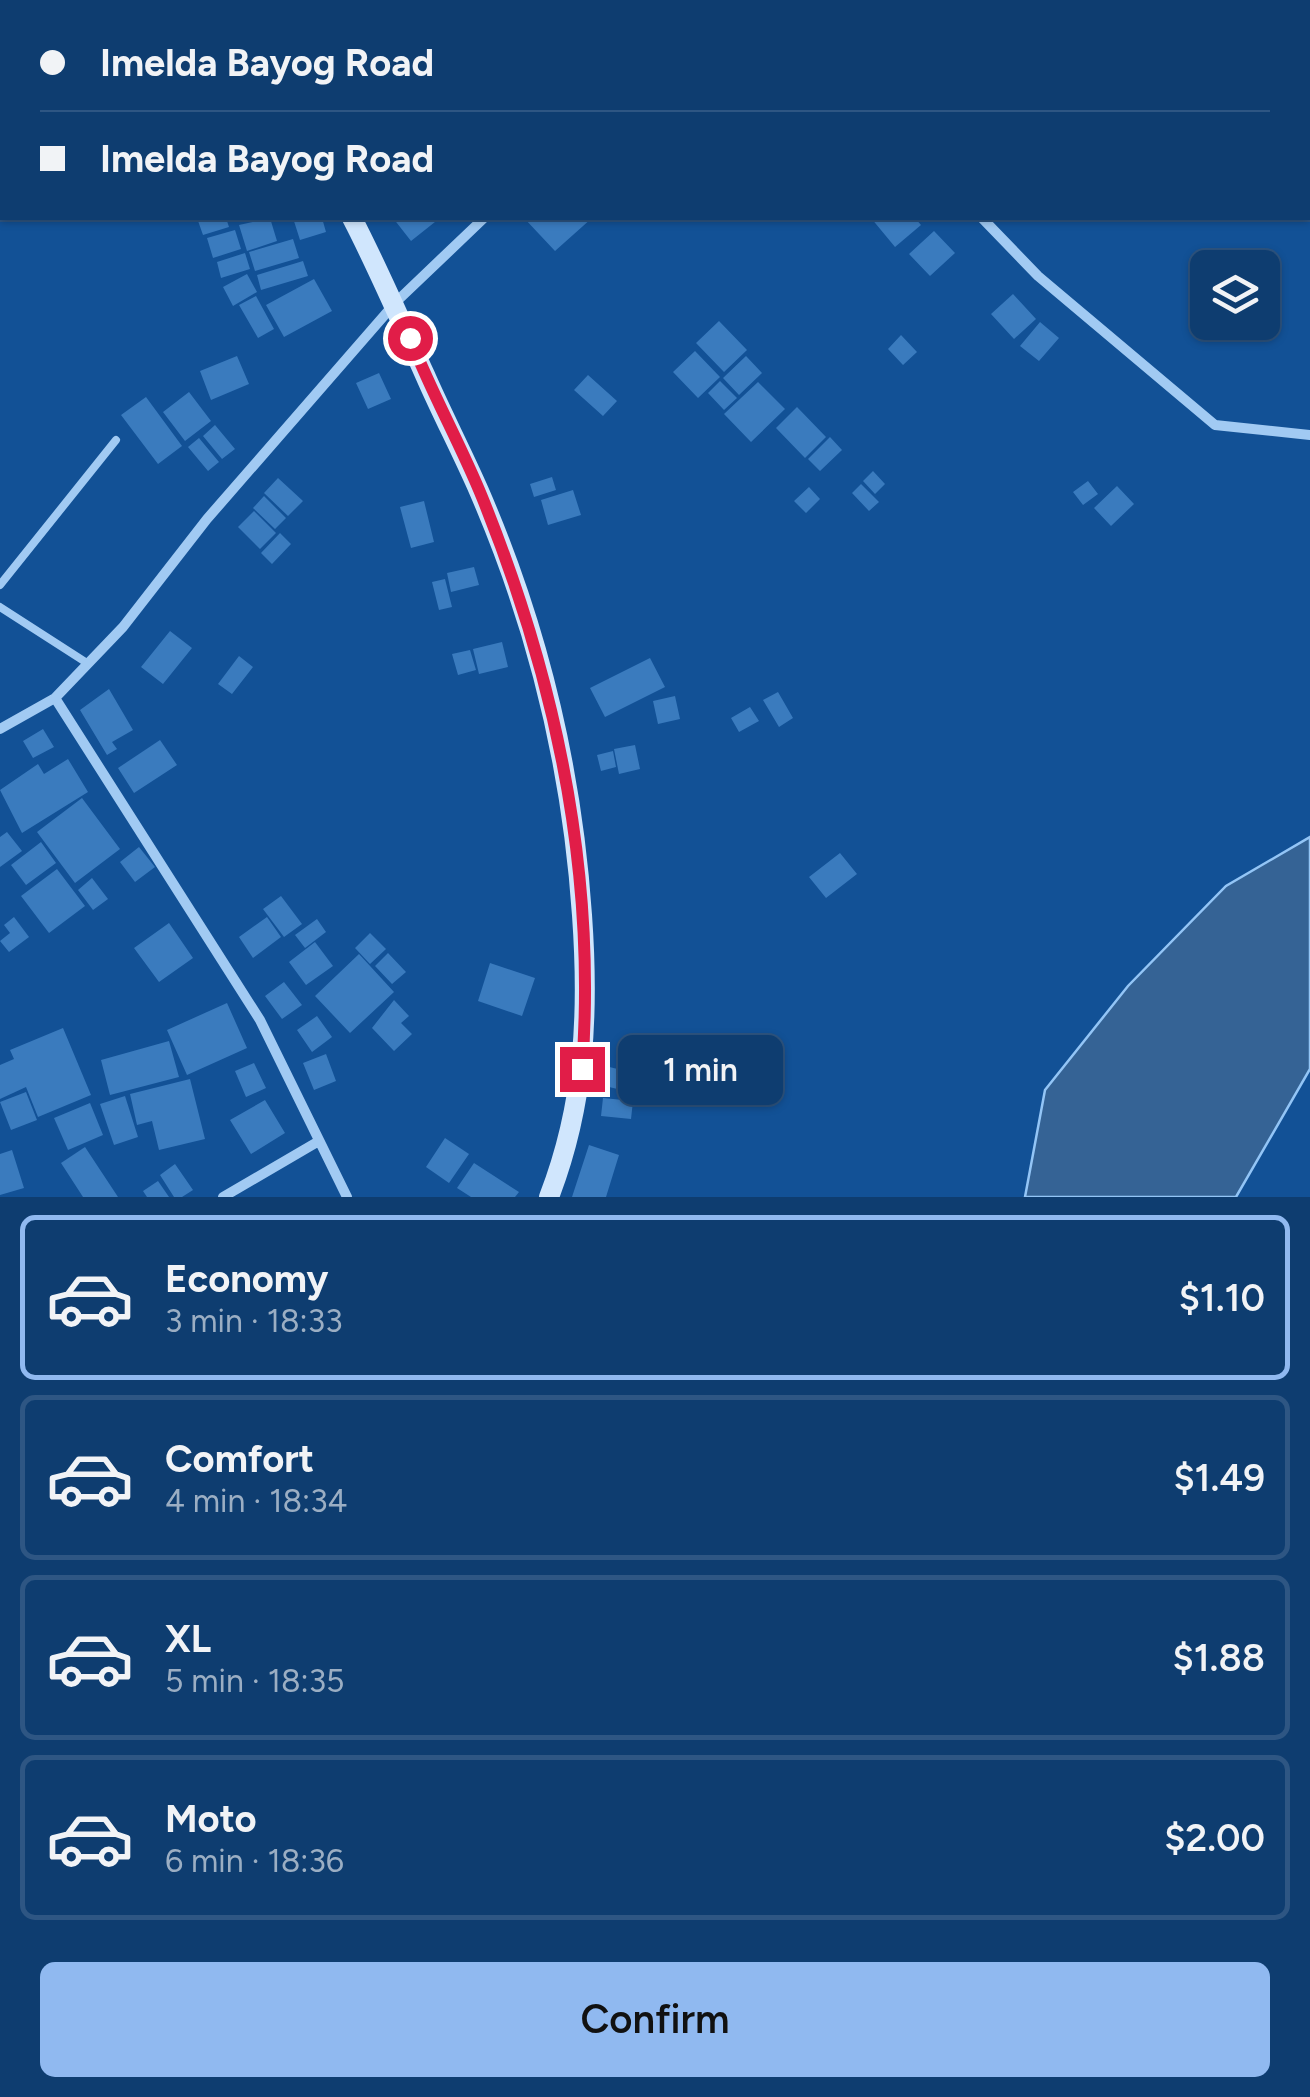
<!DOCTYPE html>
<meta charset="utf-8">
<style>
:root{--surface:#0e3d70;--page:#1c4878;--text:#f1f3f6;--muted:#9baec3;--line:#2e5683;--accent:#90b9f0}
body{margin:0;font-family:Figtree,sans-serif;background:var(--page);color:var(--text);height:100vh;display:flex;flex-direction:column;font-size:38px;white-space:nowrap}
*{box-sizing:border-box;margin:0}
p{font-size:32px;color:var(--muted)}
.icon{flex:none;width:55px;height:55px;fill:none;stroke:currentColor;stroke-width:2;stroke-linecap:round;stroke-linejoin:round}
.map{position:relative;height:1197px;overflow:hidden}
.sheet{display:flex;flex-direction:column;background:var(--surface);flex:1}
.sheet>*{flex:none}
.hud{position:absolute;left:0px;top:0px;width:1310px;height:220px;box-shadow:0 2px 8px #0004,0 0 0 2px var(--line);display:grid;align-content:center;height:220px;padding:0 40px;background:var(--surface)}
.buttons{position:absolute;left:1190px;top:250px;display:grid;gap:20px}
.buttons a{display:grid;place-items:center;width:90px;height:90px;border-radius:15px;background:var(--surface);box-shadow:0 2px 8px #0004,0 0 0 2px var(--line);font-size:50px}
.end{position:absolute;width:45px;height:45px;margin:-22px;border:12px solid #e11d48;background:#fff;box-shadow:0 0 0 5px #fff}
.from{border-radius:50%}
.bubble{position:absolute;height:70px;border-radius:15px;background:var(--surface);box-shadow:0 2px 8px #0004,0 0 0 2px var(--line);font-size:32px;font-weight:600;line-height:70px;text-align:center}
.hud b{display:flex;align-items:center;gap:35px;height:95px;font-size:38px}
.hud b+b{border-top:2px solid var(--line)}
.hud i{width:25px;height:25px;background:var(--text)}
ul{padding:18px 0 0;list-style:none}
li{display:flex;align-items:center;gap:30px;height:165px;margin:0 20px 15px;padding:0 20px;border:5px solid var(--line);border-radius:15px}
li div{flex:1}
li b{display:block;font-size:38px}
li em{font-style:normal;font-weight:600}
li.on{border-color:var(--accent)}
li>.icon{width:90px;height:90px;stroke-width:1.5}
.button{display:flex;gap:20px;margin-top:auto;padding:20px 40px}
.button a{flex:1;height:115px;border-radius:15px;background:var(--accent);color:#111;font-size:40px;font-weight:600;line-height:115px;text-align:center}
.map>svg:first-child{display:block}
.water{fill:#356395;stroke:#93c5f6;stroke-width:2.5}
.building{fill:#3a7bbe}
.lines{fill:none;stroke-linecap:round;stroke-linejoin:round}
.service{stroke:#a1caf3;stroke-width:8}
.minor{stroke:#a1caf3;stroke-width:10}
.secondary{stroke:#d0e6fd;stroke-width:20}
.route{stroke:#e11d48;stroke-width:12}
</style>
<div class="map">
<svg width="1310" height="1197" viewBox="0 0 1310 1197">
<rect width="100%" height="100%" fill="#125196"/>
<path class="water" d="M1310,837V1069L1236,1197H1025L1045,1090L1128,986L1226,886Z"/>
<path class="building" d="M197,218H226L229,227L203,235Z
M270,218L277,241L247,251L239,225Z
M293,218H322L326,232L300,240Z
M393,218H440L411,241Z
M524,218H592L555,251Z
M871,218H915L921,225L895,247Z
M235,230L241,249L213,258L207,238Z
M934,231L955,253L930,276L909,254Z
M293,239L299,258L255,271L249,252Z
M245,253L250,269L221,278L217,262Z
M303,261L308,276L261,290L257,275Z
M247,274L257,292L233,306L223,287Z
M314,279L332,311L284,337L266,305Z
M1013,294L1036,319L1014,339L991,314Z
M256,296L274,329L258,338L239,305Z
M719,321L747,350L724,372L696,343Z
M1040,322L1059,338L1039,361L1020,346Z
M901,335L917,352L903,365L888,349Z
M695,351L720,377L698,398L673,372Z
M237,356L249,384L211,400L200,371Z
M746,356L762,373L739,395L723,378Z
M379,373L391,399L368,409L356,383Z
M588,375L617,401L603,416L574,390Z
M720,381L737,398L724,410L708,393Z
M758,382L785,409L751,442L724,414Z
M189,392L211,421L185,441L163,412Z
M146,397L182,446L158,464L121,415Z
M797,407L826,437L805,458L776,428Z
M215,425L235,449L222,459L203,436Z
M830,437L842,450L820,471L808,459Z
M199,438L219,462L208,471L188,447Z
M873,471L885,484L875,494L863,481Z
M552,477L556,490L534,497L530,484Z
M278,478L303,501L288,516L264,493Z
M1088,481L1098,494L1083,505L1073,492Z
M861,484L879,502L869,511L852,493Z
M1117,486L1134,504L1111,526L1094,508Z
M809,487L820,499L806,513L794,501Z
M573,490L581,515L548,525L541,500Z
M264,496L286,518L275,529L253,508Z
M424,501L434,542L411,548L400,507Z
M254,511L276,533L260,549L238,527Z
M280,533L291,544L272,564L261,553Z
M474,567L479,585L451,592L447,573Z
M445,579L452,607L439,610L432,582Z
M170,631L192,648L163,684L141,667Z
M502,642L508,667L479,674L473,649Z
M470,650L476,670L458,675L452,654Z
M239,656L253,667L232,694L218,684Z
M650,658L665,687L605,717L590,688Z
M109,689L133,730L112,742L117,749L107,755L80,710Z
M778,692L793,718L779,727L763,700Z
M675,696L680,719L658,724L653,701Z
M750,707L759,721L739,732L731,718Z
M43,729L54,747L33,758L23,741Z
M160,740L177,765L134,793L118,768Z
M635,745L640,769L619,774L614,749Z
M613,751L616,767L601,771L597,755Z
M68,759L88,792L22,833L0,790L38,764L44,774Z
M82,798L120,849L75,883L37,832Z
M7,832L22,851L0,867V837Z
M41,842L56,863L26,885L11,865Z
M139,847L155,867L135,882L120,862Z
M840,853L857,874L826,898L809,877Z
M57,869L85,906L49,933L21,896Z
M92,878L108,899L93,910L78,890Z
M281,896L302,924L284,937L263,909Z
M14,917L29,937L9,952L0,941L10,933L4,925Z
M267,917L281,937L253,958L239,937Z
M317,919L326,932L305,948L295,935Z
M169,923L193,958L159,982L134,948Z
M370,933L386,949L370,964L355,948Z
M315,942L333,966L306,985L289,962Z
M388,953L406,972L392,984L375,966Z
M359,954L394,992L350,1033L315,996Z
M490,963L535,978L522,1016L478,1001Z
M284,982L302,1005L282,1019L265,996Z
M394,1000L409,1016L401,1023L412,1034L394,1051L372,1028Z
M227,1003L247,1048L187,1075L167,1030Z
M317,1016L332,1037L312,1052L297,1030Z
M63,1028L91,1095L38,1117L26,1087L0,1099V1065L14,1059L10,1050Z
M169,1041L179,1077L110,1095L101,1060Z
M326,1054L336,1081L314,1090L303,1063Z
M254,1063L266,1088L246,1097L235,1071Z
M597,1064L630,1072L626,1091L592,1083Z
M647,1067L670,1073L665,1097L649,1093L648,1099L630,1095L635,1075L645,1077Z
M190,1079L205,1139L159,1150L152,1121L137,1125L130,1094Z
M26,1092L37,1120L11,1130L0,1102Z
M125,1096L138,1137L114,1145L100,1104Z
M603,1098L633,1101L631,1119L601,1116Z
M265,1100L285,1133L251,1154L230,1120Z
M90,1103L103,1135L68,1150L54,1118Z
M445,1138L469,1154L449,1183L426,1167Z
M589,1145L619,1155L606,1197H572Z
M85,1147L118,1197H83L61,1163Z
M12,1150L24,1188L0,1195V1154Z
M474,1163L519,1192L515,1197H471L457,1188Z
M175,1164L193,1190L182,1197H174L160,1175Z
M158,1181L169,1197H147L143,1191Z"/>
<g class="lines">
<path class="service" d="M0,585L116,440
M0,607L87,663"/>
<path class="minor" d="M766,0L769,2
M652,2L654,0
M982,218L1038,276L1215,425L1310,435
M55,698L260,1020L347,1197
M0,729L55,698L123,627L207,519L396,302L484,218
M223,1197L319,1141"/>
<path class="secondary" d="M253,0L254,2
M352,218C379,270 401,322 425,375C442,414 462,452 479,491C538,627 572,768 582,915C589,1013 585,1104 549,1197"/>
</g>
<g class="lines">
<path class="route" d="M410,338C431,392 460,443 482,497C556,680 597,871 582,1069"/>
</g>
</svg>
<div class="buttons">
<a><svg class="icon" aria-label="layers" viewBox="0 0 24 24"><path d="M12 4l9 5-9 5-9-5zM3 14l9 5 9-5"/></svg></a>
</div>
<i class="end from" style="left:410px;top:338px"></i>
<i class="end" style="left:582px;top:1069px"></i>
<div class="bubble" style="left:618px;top:1035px;width:165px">1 min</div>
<div class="hud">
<b><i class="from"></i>Imelda Bayog Road</b>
<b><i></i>Imelda Bayog Road</b>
</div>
</div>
<section class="sheet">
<ul>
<li class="on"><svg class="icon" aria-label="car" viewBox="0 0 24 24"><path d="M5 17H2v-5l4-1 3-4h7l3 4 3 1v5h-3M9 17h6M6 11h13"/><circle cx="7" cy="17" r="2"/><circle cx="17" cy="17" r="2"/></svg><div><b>Economy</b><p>3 min · 18:33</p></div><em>$1.10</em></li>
<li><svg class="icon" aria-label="car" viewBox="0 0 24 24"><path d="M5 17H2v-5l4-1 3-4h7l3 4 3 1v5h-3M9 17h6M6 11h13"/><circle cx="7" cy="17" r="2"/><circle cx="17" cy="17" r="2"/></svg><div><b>Comfort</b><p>4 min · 18:34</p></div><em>$1.49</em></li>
<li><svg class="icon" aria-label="car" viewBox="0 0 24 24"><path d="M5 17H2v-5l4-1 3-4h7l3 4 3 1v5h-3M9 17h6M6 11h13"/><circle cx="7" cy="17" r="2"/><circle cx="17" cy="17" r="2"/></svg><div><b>XL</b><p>5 min · 18:35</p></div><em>$1.88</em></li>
<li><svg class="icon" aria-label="car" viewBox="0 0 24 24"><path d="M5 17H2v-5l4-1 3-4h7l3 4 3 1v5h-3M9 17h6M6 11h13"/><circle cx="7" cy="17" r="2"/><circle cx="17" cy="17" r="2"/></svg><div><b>Moto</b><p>6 min · 18:36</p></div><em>$2.00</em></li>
</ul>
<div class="button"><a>Confirm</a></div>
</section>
